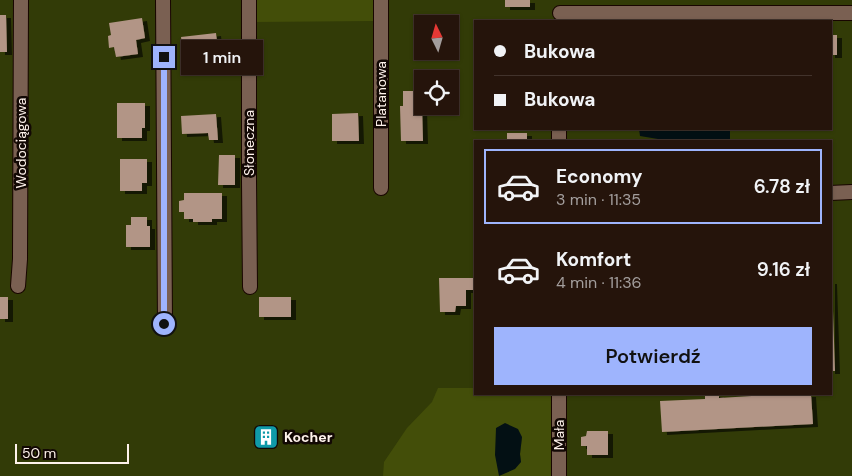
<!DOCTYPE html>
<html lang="pl">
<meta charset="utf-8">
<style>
:root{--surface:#25140b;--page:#2d1d14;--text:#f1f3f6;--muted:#a39e9d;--line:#42332c;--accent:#9eb4fd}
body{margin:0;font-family:"DM Sans",sans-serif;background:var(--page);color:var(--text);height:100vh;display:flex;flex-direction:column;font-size:19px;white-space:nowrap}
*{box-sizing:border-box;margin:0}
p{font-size:16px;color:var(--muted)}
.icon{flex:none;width:28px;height:28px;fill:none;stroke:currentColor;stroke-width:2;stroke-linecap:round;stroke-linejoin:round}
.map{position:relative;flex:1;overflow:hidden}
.side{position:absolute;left:474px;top:140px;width:358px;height:255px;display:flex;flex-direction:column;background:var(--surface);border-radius:0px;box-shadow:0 1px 4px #0004,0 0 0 1px var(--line)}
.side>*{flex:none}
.top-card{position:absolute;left:474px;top:20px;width:358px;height:110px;border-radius:0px;box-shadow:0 1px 4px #0004,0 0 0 1px var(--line);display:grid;align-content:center;height:110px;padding:0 20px;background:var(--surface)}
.needle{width:32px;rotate:355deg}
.fabs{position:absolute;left:414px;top:15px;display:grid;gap:10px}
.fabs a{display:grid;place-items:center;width:45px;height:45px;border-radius:0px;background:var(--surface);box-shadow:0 1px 4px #0004,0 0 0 1px var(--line);font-size:25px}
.scale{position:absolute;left:15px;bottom:12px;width:114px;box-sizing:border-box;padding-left:5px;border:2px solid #fef2eb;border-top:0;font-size:14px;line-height:18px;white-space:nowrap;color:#fef2eb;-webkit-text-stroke:4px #120804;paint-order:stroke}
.end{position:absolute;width:22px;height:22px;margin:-11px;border:6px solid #9eb4fd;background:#111;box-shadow:0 0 0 2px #111}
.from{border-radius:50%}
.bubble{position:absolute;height:35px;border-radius:0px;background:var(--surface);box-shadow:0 1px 4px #0004,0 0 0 1px var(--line);font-size:16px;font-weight:600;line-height:35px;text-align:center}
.top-card b{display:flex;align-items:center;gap:18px;height:48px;font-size:19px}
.top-card b+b{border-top:1px solid var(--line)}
.top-card i{width:12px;height:12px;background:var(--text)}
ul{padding:9px 0 0;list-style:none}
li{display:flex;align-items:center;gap:15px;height:75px;margin:0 10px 8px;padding:0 10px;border:2px solid transparent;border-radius:0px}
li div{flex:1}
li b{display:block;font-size:19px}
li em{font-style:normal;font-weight:600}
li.on{border-color:var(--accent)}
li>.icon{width:45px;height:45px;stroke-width:1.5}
.cta{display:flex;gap:10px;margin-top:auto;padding:10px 20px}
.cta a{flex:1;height:58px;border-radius:0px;background:var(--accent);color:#111;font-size:20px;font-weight:600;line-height:58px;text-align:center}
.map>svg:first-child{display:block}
.green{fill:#323b07;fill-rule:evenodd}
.forest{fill:#434e09;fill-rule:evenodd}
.water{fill:#031014}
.building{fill:#b29586;filter:url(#shadow)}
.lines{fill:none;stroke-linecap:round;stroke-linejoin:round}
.minor-casing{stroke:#180500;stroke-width:16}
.minor{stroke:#7a6052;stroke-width:14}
.route{stroke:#9eb4fd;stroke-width:6}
.labels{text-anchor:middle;stroke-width:5;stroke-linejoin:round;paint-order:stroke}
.street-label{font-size:14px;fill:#fef2eb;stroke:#120804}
.poi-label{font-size:14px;font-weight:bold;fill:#fef2eb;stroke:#120804;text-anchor:start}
</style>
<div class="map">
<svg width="852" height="476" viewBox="0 0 852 476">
<defs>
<filter id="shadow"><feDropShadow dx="5" dy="3" stdDeviation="0" flood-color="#0009"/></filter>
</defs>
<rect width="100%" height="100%" fill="#311b0f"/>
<path class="green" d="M0,0H852V476H0ZM475,21H830V129H475ZM422,24H450V51H422ZM422,79H450V106H422ZM475,141H830V394H475Z"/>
<path class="forest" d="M256,0H373V21L256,22Z
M438,388H475V394H552V476H383L384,462L407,428L432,402ZM522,437L520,454L521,462L507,472L499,475Z"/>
<path class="water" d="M639,129H730V141H662L658,139L640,136Z
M505,423L518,429L522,437L520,454L521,462L515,469L499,476L495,455L496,428Z"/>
<path class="building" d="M505,0H530V7H505Z
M0,15H6L7,52H0Z
M142,18L145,38L136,40L138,54L116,57L114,47L109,48L108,36L111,35L109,23Z
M216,33L219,59L209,60L208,55L184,58L181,37Z
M830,35H837V55H830Z
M403,91H419V107H422L423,141H401L400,106H403Z
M117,103H145V128H142V138H117Z
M358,113L359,141H332V114Z
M216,114L218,140H209L208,133L182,134L181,116Z
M507,133H527V141H507Z
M219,155H235V185H218Z
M120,159H147V183H142V191H120Z
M184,193H222V219H212V222H193V219H184V212H179V201L184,200Z
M131,217H147V226H150V247H126V225H131Z
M439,278H475V290H466V306H456L455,312H440Z
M830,281H832L835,371H830Z
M0,297H8V319H0Z
M259,297H291V317H259Z
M705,394H719V398L784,394H811L813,424L662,432L660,401L705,399Z
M587,431H608V455H587V446H581V437L586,436Z"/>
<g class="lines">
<defs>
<path id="minor" d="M163,0L165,324
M249,0V181L250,287
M381,0V188
M560,13H852
M559,141V129
M830,193L852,192
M18,286L20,259L21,0
M559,476V394"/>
</defs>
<use href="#minor" class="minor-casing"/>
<use href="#minor" class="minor"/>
</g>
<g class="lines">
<path class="route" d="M164,57V324"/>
</g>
<defs>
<symbol id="building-square" viewBox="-11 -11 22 22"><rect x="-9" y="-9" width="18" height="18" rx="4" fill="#0f9aa8" stroke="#120804"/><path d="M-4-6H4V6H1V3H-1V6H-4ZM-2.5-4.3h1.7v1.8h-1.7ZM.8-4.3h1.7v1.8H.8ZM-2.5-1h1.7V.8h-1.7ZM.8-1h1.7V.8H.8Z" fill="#fff"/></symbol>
</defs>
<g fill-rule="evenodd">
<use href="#building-square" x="252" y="423" width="28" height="28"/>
</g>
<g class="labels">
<g class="street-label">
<text transform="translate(381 94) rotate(-90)" y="5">Platanowa</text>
<text transform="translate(21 143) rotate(-90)" y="5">Wodociągowa</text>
<text transform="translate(249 143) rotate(-90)" y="5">Słoneczna</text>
<text transform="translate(559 435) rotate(-90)" y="5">Mała</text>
</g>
<g class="poi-label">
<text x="284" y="442">Kocher</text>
</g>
</g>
</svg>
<div class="fabs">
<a><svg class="needle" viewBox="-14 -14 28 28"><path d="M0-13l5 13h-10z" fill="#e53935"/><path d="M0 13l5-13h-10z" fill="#a39e9d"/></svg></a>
<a><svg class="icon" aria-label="locate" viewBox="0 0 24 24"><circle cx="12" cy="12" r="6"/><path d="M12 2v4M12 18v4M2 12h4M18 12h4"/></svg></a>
</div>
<div class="scale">50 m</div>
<i class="end from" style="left:164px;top:324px"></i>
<i class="end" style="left:164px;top:57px"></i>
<div class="bubble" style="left:181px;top:40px;width:82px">1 min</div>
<div class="top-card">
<b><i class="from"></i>Bukowa</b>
<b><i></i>Bukowa</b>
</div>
<section class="side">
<ul>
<li class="on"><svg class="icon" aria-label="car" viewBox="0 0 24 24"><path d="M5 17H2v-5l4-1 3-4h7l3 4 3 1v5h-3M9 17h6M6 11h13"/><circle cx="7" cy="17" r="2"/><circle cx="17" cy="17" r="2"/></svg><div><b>Economy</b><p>3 min · 11:35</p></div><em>6.78 zł</em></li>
<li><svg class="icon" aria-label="car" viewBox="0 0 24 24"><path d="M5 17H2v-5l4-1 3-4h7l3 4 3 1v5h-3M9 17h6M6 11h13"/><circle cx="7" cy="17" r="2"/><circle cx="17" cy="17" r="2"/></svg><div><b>Komfort</b><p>4 min · 11:36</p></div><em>9.16 zł</em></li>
</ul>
<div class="cta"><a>Potwierdź</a></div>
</section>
</div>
